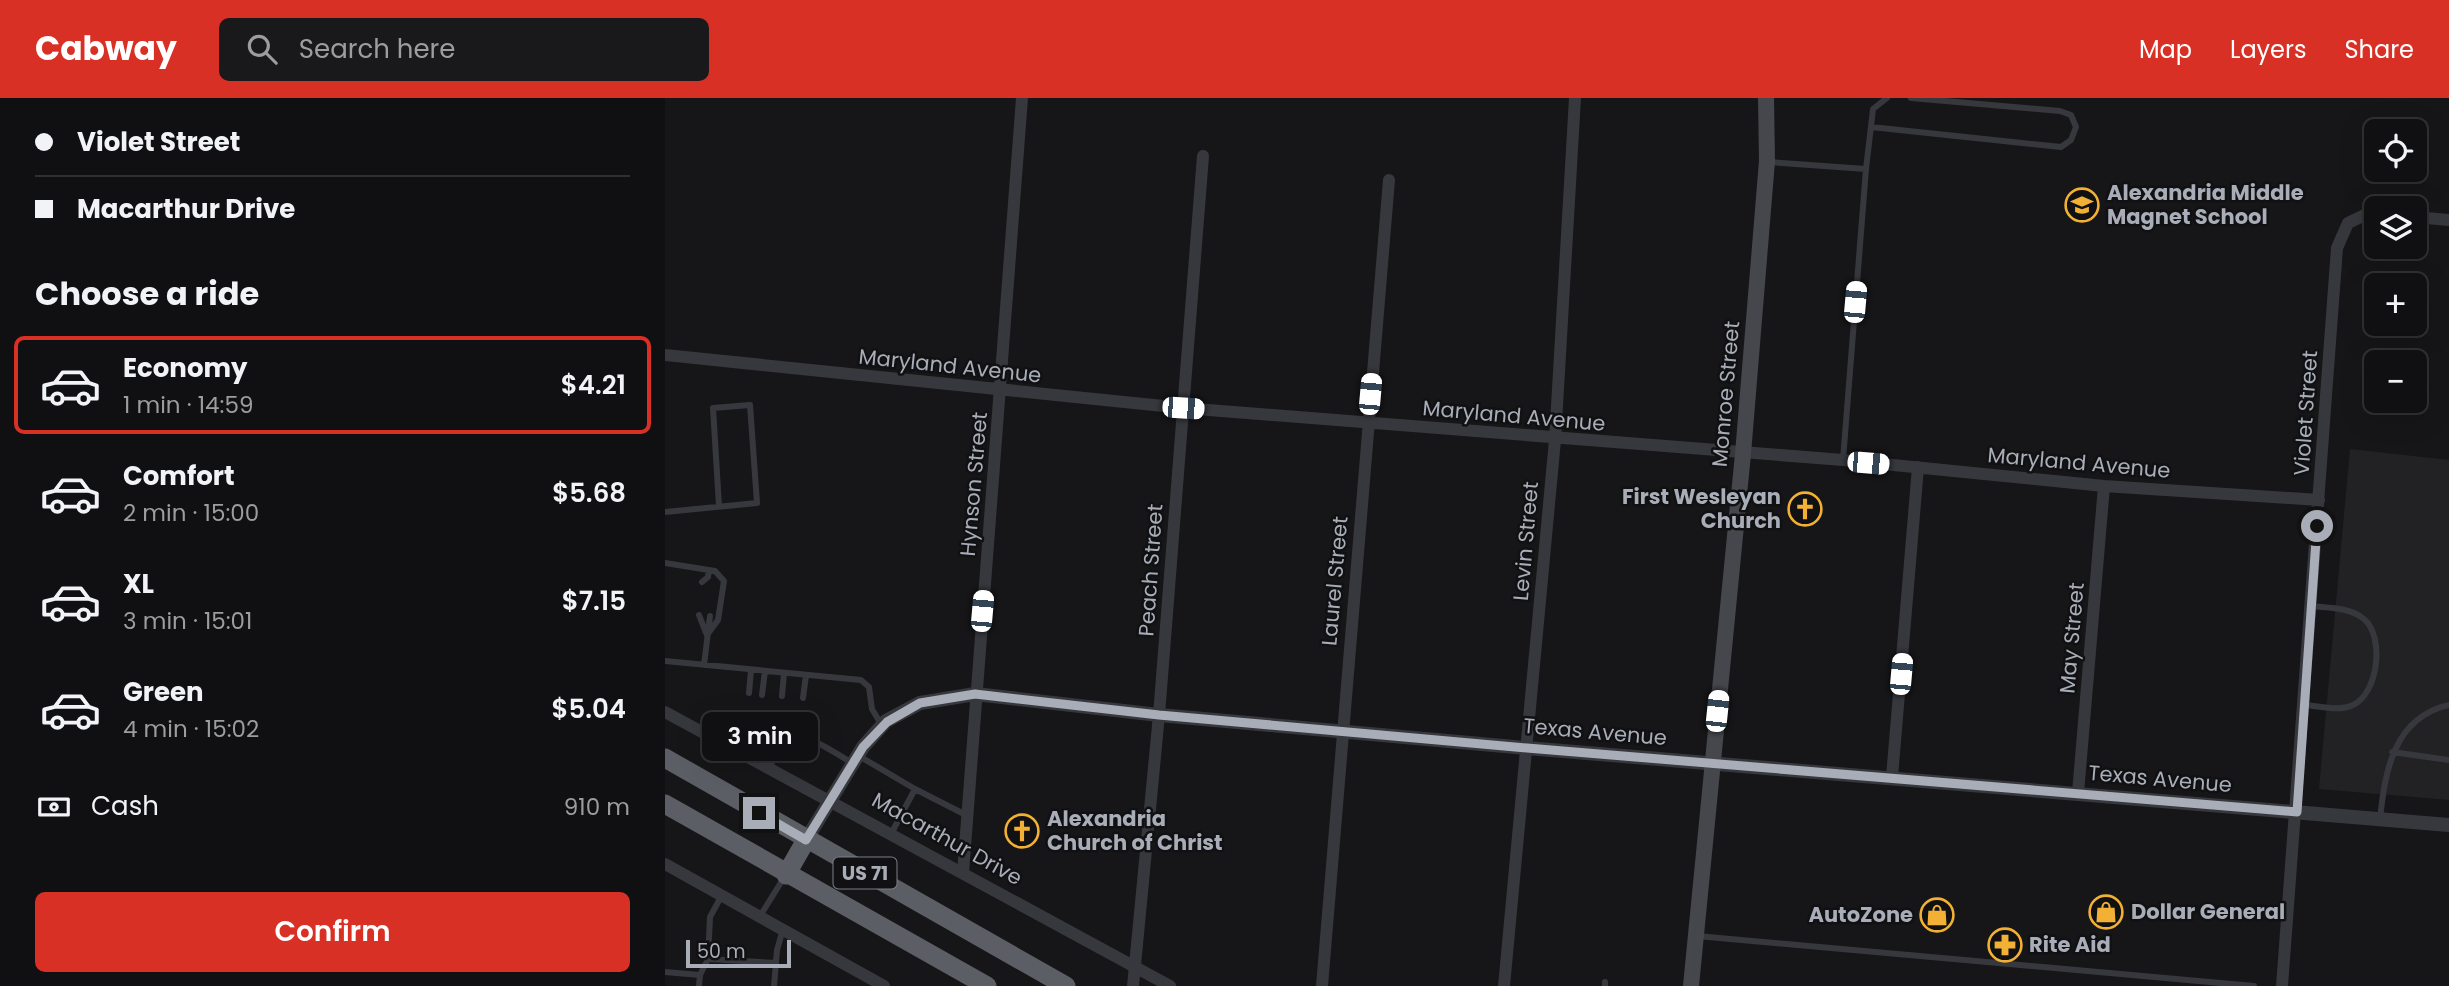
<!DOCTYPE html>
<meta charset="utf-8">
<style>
:root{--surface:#101012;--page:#19191b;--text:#f1f3f6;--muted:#9c9d9f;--line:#303032;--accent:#d93025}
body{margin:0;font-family:Poppins,sans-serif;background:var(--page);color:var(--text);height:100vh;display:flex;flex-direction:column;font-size:26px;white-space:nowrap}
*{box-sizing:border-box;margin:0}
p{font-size:23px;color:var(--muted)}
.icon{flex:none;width:38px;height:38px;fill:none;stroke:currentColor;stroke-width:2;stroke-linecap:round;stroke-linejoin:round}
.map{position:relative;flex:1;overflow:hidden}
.details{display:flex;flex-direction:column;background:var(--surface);width:665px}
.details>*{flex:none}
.top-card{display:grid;align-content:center;height:154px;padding:0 35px;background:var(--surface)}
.buttons{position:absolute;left:1699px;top:21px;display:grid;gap:14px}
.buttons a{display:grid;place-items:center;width:63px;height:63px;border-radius:10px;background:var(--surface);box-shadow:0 7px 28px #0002,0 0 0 2px var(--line);font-size:35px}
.scale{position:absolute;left:21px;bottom:18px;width:105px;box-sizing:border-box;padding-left:7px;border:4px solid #a8adb8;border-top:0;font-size:19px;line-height:24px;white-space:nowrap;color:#a8adb8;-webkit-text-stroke:5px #111113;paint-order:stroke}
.end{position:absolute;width:32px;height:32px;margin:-16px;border:9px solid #a8adb8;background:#111;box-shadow:0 0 0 4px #111}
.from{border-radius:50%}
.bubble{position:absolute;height:49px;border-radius:10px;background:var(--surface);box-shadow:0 7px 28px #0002,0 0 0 2px var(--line);font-size:23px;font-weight:600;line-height:49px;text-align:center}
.car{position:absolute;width:21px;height:42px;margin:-21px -10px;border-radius:9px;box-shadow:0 0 5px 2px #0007;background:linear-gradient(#fff 24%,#345 0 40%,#fff 0 76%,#345 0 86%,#fff 0)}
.top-card b{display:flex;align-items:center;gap:24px;height:66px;font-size:26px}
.top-card b+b{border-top:2px solid var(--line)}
.top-card i{width:18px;height:18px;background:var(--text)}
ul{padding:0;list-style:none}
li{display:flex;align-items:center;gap:21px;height:98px;margin:0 14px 10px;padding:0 21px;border:4px solid transparent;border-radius:10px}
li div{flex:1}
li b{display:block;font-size:26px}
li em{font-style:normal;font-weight:600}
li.active{border-color:var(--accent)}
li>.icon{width:63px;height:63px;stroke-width:1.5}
h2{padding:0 35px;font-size:32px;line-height:84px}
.pay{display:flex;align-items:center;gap:18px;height:77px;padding:0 35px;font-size:26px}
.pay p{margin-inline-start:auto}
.primary-button{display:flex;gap:14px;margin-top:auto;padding:14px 35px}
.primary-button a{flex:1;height:80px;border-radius:10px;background:var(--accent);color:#fff;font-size:28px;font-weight:600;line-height:80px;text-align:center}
header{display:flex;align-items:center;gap:42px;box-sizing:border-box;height:98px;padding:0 35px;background:var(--accent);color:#fff}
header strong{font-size:33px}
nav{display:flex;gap:38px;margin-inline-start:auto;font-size:24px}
.search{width:490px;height:63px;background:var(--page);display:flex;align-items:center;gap:18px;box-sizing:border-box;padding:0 24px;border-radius:10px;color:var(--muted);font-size:26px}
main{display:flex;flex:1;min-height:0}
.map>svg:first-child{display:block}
.built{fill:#222225}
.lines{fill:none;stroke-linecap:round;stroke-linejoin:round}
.service{stroke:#37383d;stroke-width:6}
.minor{stroke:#37383d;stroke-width:12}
.tertiary{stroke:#37383d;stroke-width:14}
.secondary{stroke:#45474d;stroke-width:16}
.trunk{stroke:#5b5e65;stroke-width:19}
.route{stroke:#a8adb8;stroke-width:9}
.labels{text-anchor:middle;stroke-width:5;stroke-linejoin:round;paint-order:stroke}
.shield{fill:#111113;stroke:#7b7e86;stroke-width:2}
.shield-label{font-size:19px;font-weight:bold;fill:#a8adb8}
.poi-label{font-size:21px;font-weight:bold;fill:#a8adb8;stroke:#111113;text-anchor:start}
.street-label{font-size:21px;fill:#a8adb8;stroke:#111113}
</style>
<header>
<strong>Cabway</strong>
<div class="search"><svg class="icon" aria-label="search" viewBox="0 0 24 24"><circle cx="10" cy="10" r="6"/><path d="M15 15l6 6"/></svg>Search here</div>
<nav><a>Map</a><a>Layers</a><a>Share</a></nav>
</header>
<main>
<section class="details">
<div class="top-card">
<b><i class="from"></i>Violet Street</b>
<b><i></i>Macarthur Drive</b>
</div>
<h2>Choose a ride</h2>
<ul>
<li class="active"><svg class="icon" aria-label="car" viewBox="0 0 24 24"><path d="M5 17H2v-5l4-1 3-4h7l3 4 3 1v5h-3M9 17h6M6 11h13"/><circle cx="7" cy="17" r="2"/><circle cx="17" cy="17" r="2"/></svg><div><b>Economy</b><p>1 min · 14:59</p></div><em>$4.21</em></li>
<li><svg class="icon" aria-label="car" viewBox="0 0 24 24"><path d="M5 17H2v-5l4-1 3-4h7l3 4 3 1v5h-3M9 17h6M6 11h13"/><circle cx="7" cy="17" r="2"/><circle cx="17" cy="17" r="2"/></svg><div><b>Comfort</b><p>2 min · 15:00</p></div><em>$5.68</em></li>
<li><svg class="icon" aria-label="car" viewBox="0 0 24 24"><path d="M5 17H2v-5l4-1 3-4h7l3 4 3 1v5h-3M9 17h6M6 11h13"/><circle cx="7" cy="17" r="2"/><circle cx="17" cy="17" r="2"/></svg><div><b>XL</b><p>3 min · 15:01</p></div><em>$7.15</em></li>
<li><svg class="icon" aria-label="car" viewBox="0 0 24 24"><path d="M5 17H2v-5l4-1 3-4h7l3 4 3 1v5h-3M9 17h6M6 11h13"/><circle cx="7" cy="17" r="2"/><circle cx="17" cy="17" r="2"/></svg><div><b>Green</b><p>4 min · 15:02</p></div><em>$5.04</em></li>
</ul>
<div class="pay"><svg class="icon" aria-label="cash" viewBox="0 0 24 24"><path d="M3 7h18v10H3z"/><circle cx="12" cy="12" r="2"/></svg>Cash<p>910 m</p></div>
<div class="primary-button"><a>Confirm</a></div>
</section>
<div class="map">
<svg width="1784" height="888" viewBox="0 0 1784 888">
<rect width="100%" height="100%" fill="#161618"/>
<path class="built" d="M1685,351L1784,362V702L1654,691Z"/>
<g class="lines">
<path class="service" d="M1206,29L1396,49L1406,42L1411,29L1406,17L1395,13L1246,0
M1103,64L1201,71L1178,362
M1201,71L1208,11L1222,0
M0,414L92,405L85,307L48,310L54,408
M0,465L50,473L59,483L53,522L42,537
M37,484L43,479L44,472
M34,517L41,535
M0,563L196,582L204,589L207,611L216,626
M39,567L45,518
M84,595L86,572
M97,597L100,573
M117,598L119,575
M138,600L141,577
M1640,607C1655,608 1674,614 1688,607C1713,596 1720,539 1699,521C1684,509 1664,510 1647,508
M135,635L137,618
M68,652L85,621C124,628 154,644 187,665
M1727,654L1784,662
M194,658L250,691L226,736
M103,671L126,631
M250,691L301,717
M1715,721C1720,674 1728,620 1784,607
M95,818L120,778
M1032,838L1589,888
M43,861L111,865
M0,874L35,877L34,888
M35,877L43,861L45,819L57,797
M109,888L112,852L118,831
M940,888V884"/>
<path class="minor" d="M1750,119L1784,122
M0,257L518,310L1178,362L1439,388L1654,402
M0,614L505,888
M1227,679L1253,369
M1413,695L1439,388
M0,766L219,888
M298,775L357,0
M468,888L494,617L538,58
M657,888L724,82
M839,888L890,342L910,0
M1617,888L1672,150L1683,125L1704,115H1712"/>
<path class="tertiary" d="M141,742L198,649L221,623L255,605L310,596L494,617L862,650L1784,727"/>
<path class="secondary" d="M1026,888L1078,356L1102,63L1101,0"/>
<path class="trunk" d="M0,660L401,888
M0,706L322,888
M121,777L141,742"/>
</g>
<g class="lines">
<path class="route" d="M94,715L141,742L198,649L222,624L255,605L310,596L494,617L862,650L1632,714L1652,428"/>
</g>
<defs>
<symbol id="school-ring" viewBox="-11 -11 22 22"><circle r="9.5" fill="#111113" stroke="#f2b134" stroke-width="1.5"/><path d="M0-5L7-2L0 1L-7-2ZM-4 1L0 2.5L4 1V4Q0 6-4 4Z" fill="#f2b134"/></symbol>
<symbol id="church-ring" viewBox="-11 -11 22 22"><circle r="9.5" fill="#111113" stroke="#f2b134" stroke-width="1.5"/><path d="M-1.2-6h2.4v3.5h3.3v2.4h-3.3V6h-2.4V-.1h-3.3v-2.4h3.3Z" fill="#f2b134"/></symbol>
<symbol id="shop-ring" viewBox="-11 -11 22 22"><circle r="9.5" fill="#111113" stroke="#f2b134" stroke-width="1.5"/><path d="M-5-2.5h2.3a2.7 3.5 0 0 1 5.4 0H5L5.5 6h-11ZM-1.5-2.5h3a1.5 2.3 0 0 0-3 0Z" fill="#f2b134"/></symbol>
<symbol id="pharmacy-ring" viewBox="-11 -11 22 22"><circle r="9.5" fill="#111113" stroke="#f2b134" stroke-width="1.5"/><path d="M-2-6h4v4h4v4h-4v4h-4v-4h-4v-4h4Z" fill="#f2b134"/></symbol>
</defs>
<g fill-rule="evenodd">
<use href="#school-ring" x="1398" y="88" width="38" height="38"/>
<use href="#church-ring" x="1121" y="392" width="38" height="38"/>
<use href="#church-ring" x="338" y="714" width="38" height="38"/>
<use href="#shop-ring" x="1422" y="795" width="38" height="38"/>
<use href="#shop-ring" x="1253" y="798" width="38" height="38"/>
<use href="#pharmacy-ring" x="1321" y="828" width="38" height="38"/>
</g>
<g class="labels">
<rect class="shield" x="168.5" y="759.5" width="63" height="31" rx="5"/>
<g class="shield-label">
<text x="200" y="782">US 71</text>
</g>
<g class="poi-label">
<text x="1442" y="102">Alexandria Middle<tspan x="1442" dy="24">Magnet School</tspan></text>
<text x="1116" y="406" text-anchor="end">First Wesleyan<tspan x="1116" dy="24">Church</tspan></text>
<text x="382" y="728">Alexandria<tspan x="382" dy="24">Church of Christ</tspan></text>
<text x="1466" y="821">Dollar General</text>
<text x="1248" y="824" text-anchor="end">AutoZone</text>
<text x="1364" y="854">Rite Aid</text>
</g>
<g class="street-label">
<text transform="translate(285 268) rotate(6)" y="7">Maryland Avenue</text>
<text transform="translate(1061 296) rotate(-85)" y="7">Monroe Street</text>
<text transform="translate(1641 315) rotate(-86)" y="7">Violet Street</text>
<text transform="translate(849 318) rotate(5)" y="7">Maryland Avenue</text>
<text transform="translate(1414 365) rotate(5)" y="7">Maryland Avenue</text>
<text transform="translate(309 386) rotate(-85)" y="7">Hynson Street</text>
<text transform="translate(861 443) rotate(-85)" y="7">Levin Street</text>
<text transform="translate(486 472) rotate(-86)" y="7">Peach Street</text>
<text transform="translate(670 483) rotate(-85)" y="7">Laurel Street</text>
<text transform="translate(1407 540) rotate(-85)" y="7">May Street</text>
<text transform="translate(930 634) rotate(5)" y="7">Texas Avenue</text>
<text transform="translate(1495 681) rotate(5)" y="7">Texas Avenue</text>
<text transform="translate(282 741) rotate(29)" y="7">Macarthur Drive</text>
</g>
</g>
</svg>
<div class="buttons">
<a><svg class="icon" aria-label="locate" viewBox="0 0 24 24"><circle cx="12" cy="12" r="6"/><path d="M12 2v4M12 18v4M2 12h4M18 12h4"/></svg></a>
<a><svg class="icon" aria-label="layers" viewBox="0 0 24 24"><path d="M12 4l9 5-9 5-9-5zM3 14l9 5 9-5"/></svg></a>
<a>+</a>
<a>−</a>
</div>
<div class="scale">50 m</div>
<i class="end from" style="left:1652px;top:428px"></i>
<i class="end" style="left:94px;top:715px"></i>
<div class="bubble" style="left:37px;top:614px;width:116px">3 min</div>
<i class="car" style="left:1190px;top:204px;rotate:5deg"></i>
<i class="car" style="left:705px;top:296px;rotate:5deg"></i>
<i class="car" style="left:518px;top:310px;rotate:94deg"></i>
<i class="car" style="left:1203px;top:365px;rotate:95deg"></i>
<i class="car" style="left:317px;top:513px;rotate:5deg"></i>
<i class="car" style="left:1236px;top:576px;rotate:5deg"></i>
<i class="car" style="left:1052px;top:613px;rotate:6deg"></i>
</div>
</main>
